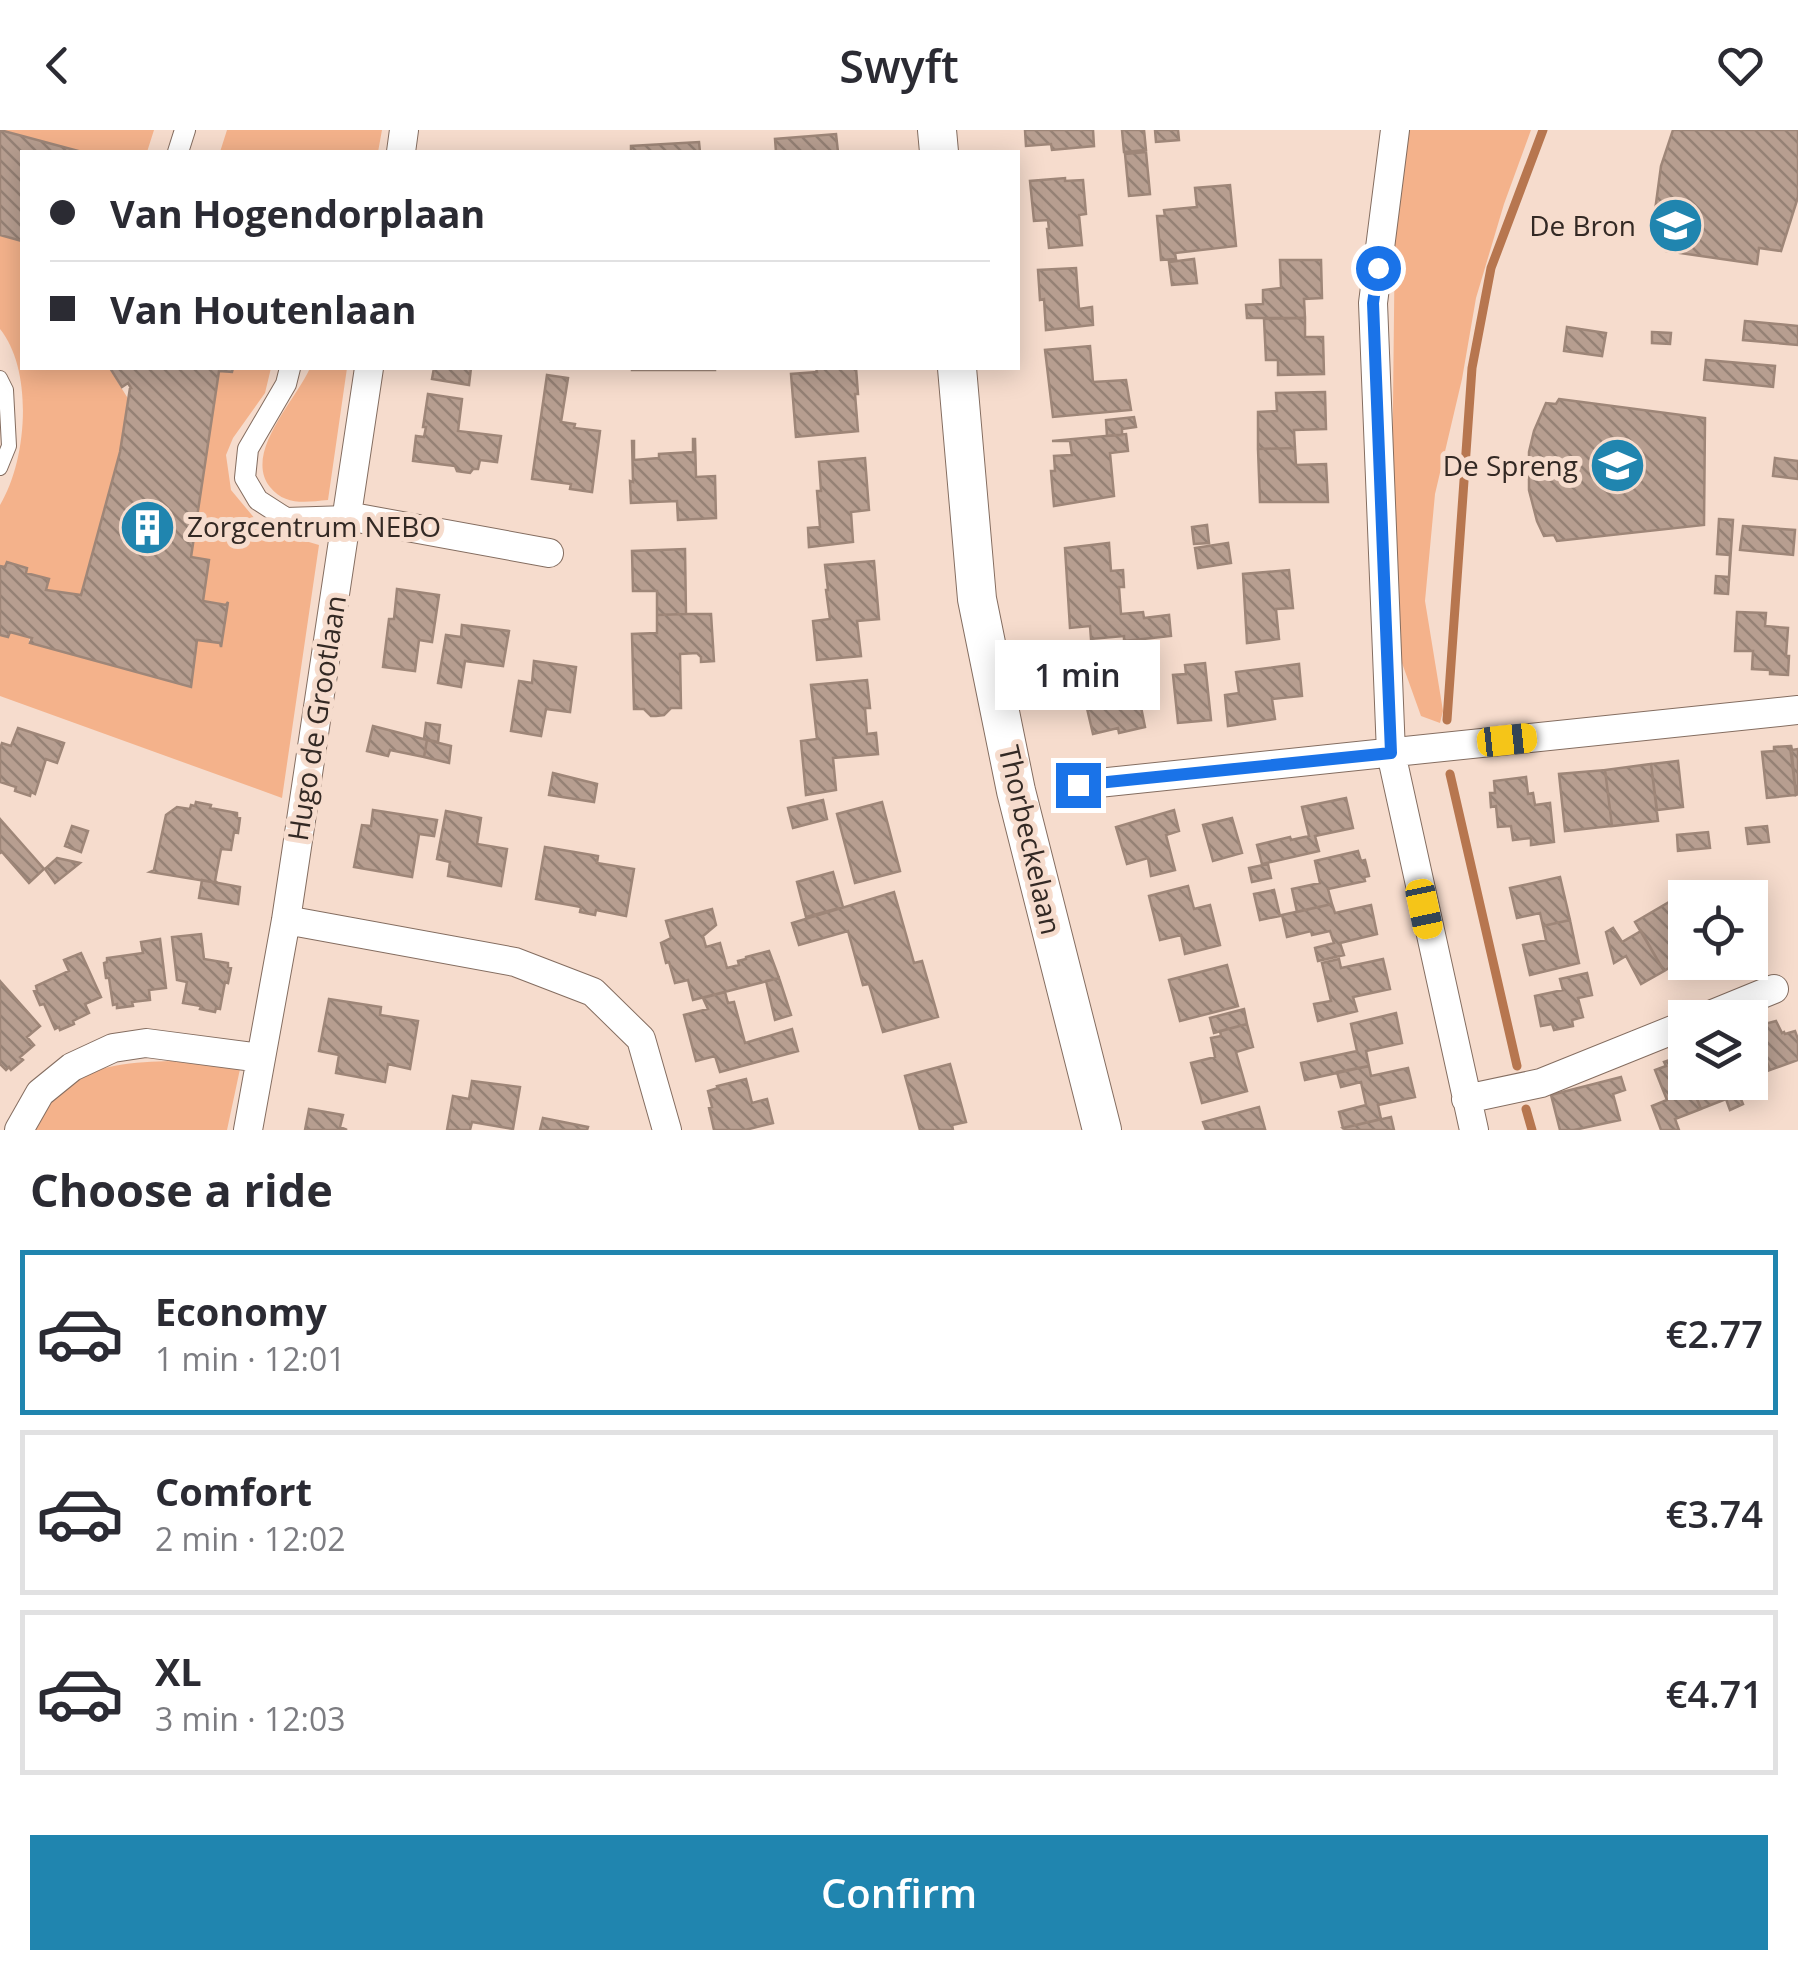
<!DOCTYPE html>
<meta charset="utf-8">
<style>
:root{--surface:#fff;--page:#f2f2f3;--text:#2b2b33;--muted:#7c7c81;--line:#e1e1e2;--accent:#2085af}
body{margin:0;font-family:"Open Sans",sans-serif;background:var(--page);color:var(--text);height:100vh;display:flex;flex-direction:column;font-size:38px;white-space:nowrap}
*{box-sizing:border-box;margin:0}
p{font-size:32px;color:var(--muted)}
.icon{flex:none;width:55px;height:55px;fill:none;stroke:currentColor;stroke-width:2;stroke-linecap:round;stroke-linejoin:round}
.map{position:relative;height:1000px;overflow:hidden}
.sheet{display:flex;flex-direction:column;background:var(--surface);flex:1}
.sheet>*{flex:none}
.guide{position:absolute;left:20px;top:20px;width:1000px;height:220px;border-radius:0px;box-shadow:0 5px 25px #0003;display:grid;align-content:center;height:220px;padding:0 30px;background:var(--surface)}
.buttons{position:absolute;left:1668px;top:750px;display:grid;gap:20px}
.buttons a{display:grid;place-items:center;width:100px;height:100px;border-radius:0px;background:var(--surface);box-shadow:0 5px 25px #0003;font-size:50px}
.end{position:absolute;width:45px;height:45px;margin:-22px;border:12px solid #1a73e8;background:#fff;box-shadow:0 0 0 5px #fff}
.from{border-radius:50%}
.bubble{position:absolute;height:70px;border-radius:0px;background:var(--surface);box-shadow:0 5px 25px #0003;font-size:32px;font-weight:600;line-height:70px;text-align:center}
.car{position:absolute;width:30px;height:60px;margin:-30px -15px;border-radius:12px;box-shadow:0 0 8px 2px #0007;background:linear-gradient(#f5c518 24%,#345 0 40%,#f5c518 0 76%,#345 0 86%,#f5c518 0)}
.guide b{display:flex;align-items:center;gap:35px;height:95px;font-size:38px}
.guide b+b{border-top:2px solid var(--line)}
.guide i{width:25px;height:25px;background:var(--text)}
ul{padding:0;list-style:none}
li{display:flex;align-items:center;gap:30px;height:165px;margin:0 20px 15px;padding:0 10px;border:5px solid var(--line);border-radius:0px}
li div{flex:1}
li b{display:block;font-size:38px}
li em{font-style:normal;font-weight:600}
li.selected{border-color:var(--accent)}
li>.icon{width:90px;height:90px;stroke-width:1.5}
h2{padding:0 30px;font-size:45px;line-height:120px}
.primary-button{display:flex;gap:20px;margin-top:auto;padding:20px 30px}
.primary-button a{flex:1;height:115px;border-radius:0px;background:var(--accent);color:#fff;font-size:40px;font-weight:600;line-height:115px;text-align:center}
header{display:flex;justify-content:space-between;align-items:center;height:130px;padding:0 30px;background:var(--surface);font-size:45px;font-weight:600}
.map>svg:first-child{display:block}
.green{fill:#f4b28b}
.lines{fill:none;stroke-linecap:round;stroke-linejoin:round}
.stream{stroke:#b7764f;stroke-width:9}
.building{fill:url(#building-back-hatch);stroke:#9e8678;stroke-width:2.5}
.service-casing{stroke:#846d60;stroke-width:16}
.pedestrian-casing{stroke:#846d60;stroke-width:22}
.minor-casing{stroke:#846d60;stroke-width:30}
.secondary-casing{stroke:#846d60;stroke-width:40}
.service{stroke:#fff;stroke-width:14}
.pedestrian{stroke:#fff;stroke-width:20}
.minor{stroke:#fff;stroke-width:28}
.secondary{stroke:#fff;stroke-width:38}
.route{stroke:#1a73e8;stroke-width:12}
.labels{text-anchor:middle;stroke-width:10;stroke-linejoin:round;paint-order:stroke}
.poi-label{font-size:28px;fill:#332924;stroke:#f6dccd;text-anchor:end}
.street-label{font-size:28px;fill:#332924;stroke:#f6dccd}
</style>
<header><svg class="icon" aria-label="back" viewBox="0 0 24 24"><path d="M15 5l-7 7 7 7"/></svg>Swyft<svg class="icon" aria-label="heart" viewBox="0 0 24 24"><path d="M12 20l-8-8c-3-5 5-10 8-4 3-6 11-1 8 4z"/></svg></header>
<div class="map">
<svg width="1798" height="1000" viewBox="0 0 1798 1000">
<defs>
<pattern id="building-back-hatch" width="6" height="6" patternUnits="userSpaceOnUse" patternTransform="scale(2.5)"><rect width="6" height="6" fill="#b79e90"/><path d="M-1 5l2 2M0 0l6 6M5-1l2 2" fill="none" stroke="#958175"/></pattern>
</defs>
<rect width="100%" height="100%" fill="#f6dccd"/>
<path class="green" d="M0,0H154L147,22C101,22 43,29 0,17Z
M227,0H382L378,22H220Z
M1407,0H1531L1504,74L1476,168L1462,249L1435,364L1425,471L1443,581L1440,593L1421,586L1402,533L1392,367L1395,94Z
M0,102L22,106V238H109L132,275L75,489L38,479L29,511L183,552L186,429L217,238H271L265,263L233,308L226,325L231,360L256,390L292,407L319,415L282,668L0,566V375C27,331 34,241 0,199Z
M310,238H347L328,370C306,372 285,376 270,357C243,323 296,270 310,238Z
M171,931L240,939L227,1000H29C40,985 51,969 64,957C92,934 137,932 171,931Z"/>
<g class="lines">
<path class="stream" d="M1447,590L1472,238L1491,138L1543,0
M1450,644L1517,936
M1526,979L1532,1000"/>
</g>
<path class="building" d="M0,0L82,22H22V111L0,105Z
M1025,0H1093L1094,16L1052,20L1051,14L1026,16Z
M1122,0H1144L1146,20L1124,22Z
M1155,0H1178L1179,10L1156,12Z
M1673,0H1798V67L1781,121L1759,118L1757,134L1666,121L1668,105L1652,103L1661,36Z
M836,4L838,22H776L775,9Z
M699,12L700,22H631V16Z
M1146,22L1150,64L1129,66L1125,24Z
M1065,48V51L1083,50L1086,84L1079,85L1082,115L1049,118L1047,99H1049L1048,90L1034,91L1030,51Z
M1230,55L1236,116L1175,123L1176,129L1161,130L1157,86H1165L1164,80L1197,77L1195,58Z
M1194,129L1197,153L1172,155L1169,132Z
M1280,130H1321L1322,168L1304,169L1305,188H1247L1246,175L1263,174V160L1281,158Z
M1076,138L1079,179L1092,177L1093,195L1046,200L1044,169L1040,170L1038,140Z
M1305,188V207H1323L1324,244L1278,245V230H1266L1264,189Z
M1745,191L1798,196V215L1743,210Z
M1567,197L1606,203L1602,226L1564,221Z
M1652,202L1671,203L1670,214L1652,213Z
M1090,216L1093,252L1126,250L1131,280L1053,287L1045,220Z
M1706,230L1775,236L1773,257L1704,250Z
M110,238H233L232,242L219,241L191,427L209,430L203,471L226,475L228,472L221,517L220,513L197,510L191,557L30,513L32,508L10,502L8,507L0,505V436L5,437L7,432L27,438L26,443L49,449L46,460L81,465L120,322L130,258H131L128,253L122,257Z
M434,238H471L469,255L432,249Z
M632,238H715V240H632Z
M816,238H856L858,264H855L858,301L796,307L791,244L817,242Z
M547,245L568,248L561,292L575,294L574,298L600,301L592,362L570,359L571,354L532,349Z
M1325,262L1326,299L1294,300L1295,318L1258,319V282L1277,281L1276,263Z
M428,264L462,269L458,301L501,306L497,332L480,330L478,339H473L470,343L457,341L455,336L413,331L416,306L424,307L426,297H423Z
M1559,269L1705,288L1704,395L1557,411L1554,405L1544,406L1537,391L1529,360V322L1534,301L1546,273L1556,274Z
M1134,287L1136,297L1122,299V305L1107,306L1106,290Z
M1126,304L1128,321L1110,323L1114,366L1054,376L1051,341H1055L1054,326L1072,325L1070,311H1052Z
M693,309H695L696,347L715,346L716,388L678,390L677,371L631,373L630,351L633,352L632,311H634V330L659,328V324L693,322Z
M1295,318L1296,335L1326,334L1328,372H1260L1258,319Z
M865,328L869,380L851,382L853,412L809,417L808,398L820,397L817,361H821L819,332Z
M1775,328L1798,331V349L1773,346Z
M1719,389L1733,390L1728,464L1715,463L1716,446L1729,447L1730,425L1717,424Z
M1207,395L1209,413L1194,414L1192,397Z
M1743,396L1795,400L1793,425L1740,420Z
M1109,413L1111,441L1123,440L1124,457H1119L1121,484L1143,482L1144,488L1169,485L1171,506L1124,511V506L1091,509L1090,496L1070,498L1065,418Z
M1228,413L1231,433L1198,438L1195,418Z
M685,419L686,484L657,485V461H633L632,421Z
M874,431L879,489L857,491L861,526L817,530L813,491L830,489L826,460H828L825,435Z
M1289,440L1293,478L1276,479L1279,509L1247,513L1243,444Z
M397,459L439,465L432,512L419,510L415,541L383,537L389,489H394Z
M1737,482L1766,483L1765,496L1788,498L1786,526H1789L1788,545L1770,544V540L1752,539L1753,521H1735Z
M686,484H711L714,531L701,532V527L697,523L680,524L681,578H671L664,585L656,586H651L644,579H634L632,504L657,503V485Z
M462,495L509,501L503,536L465,531L461,557L438,553L446,505L461,507Z
M1134,526L1145,571L1140,572L1145,597L1119,603L1118,598L1093,604L1082,557L1102,553L1098,534Z
M534,531L576,537L570,582L546,579L541,606L511,601L519,551L532,553Z
M1205,533L1211,590L1178,593L1173,545L1186,544L1185,535Z
M1299,534L1302,566L1272,569L1275,589L1228,596L1225,565L1239,563L1236,542Z
M867,550L870,578H865L867,604L876,603L878,624L833,628L836,660L806,665L801,611L817,609L811,555Z
M426,593L440,595L438,612L424,609Z
M373,596L427,610L424,627L390,620L388,626L367,621Z
M18,598L64,613L57,633L46,629L35,664L31,662L30,666L15,661L16,657L0,652V619L2,613L11,616Z
M427,610L451,616L449,633L424,627Z
M1791,615L1792,620L1798,619V664L1796,665Z
M1790,616L1796,665L1767,668L1762,622L1774,621V617Z
M1678,631L1683,677L1657,680L1651,634Z
M1651,634L1658,691L1612,696L1605,640Z
M1605,640L1612,696L1565,701L1559,644Z
M553,643L597,654L594,672L549,665Z
M1526,647L1528,664L1533,663L1535,675L1550,673L1554,712L1531,715V708L1513,710L1511,696L1498,697L1496,676L1491,677L1490,663H1495L1494,651Z
M1346,668L1353,698L1315,706L1319,721L1262,734L1257,715L1290,707L1291,710L1309,706L1302,677Z
M823,670L827,689L793,698L788,678Z
M196,672L211,675L210,678L237,683V687L240,688L238,703L234,702L231,720L221,719L215,751L218,753L150,742L154,740L166,685L177,677L190,679L191,675L195,676Z
M882,672L900,741L855,753L837,684Z
M373,680L437,690L434,706L419,704L412,747L354,737L362,695L371,696Z
M1174,680L1179,701L1166,705L1175,740L1151,746L1148,728L1127,734L1116,697Z
M446,681L481,688L477,714L507,719L501,756L448,746L450,732L437,729Z
M1232,688L1242,723L1213,731L1203,695Z
M0,689L44,739L29,753L2,722L0,723Z
M72,696L88,701L81,722L65,716Z
M1767,696L1769,712L1748,714L1746,698Z
M1708,702L1710,718L1678,721L1677,705Z
M545,717L598,726L597,733L634,739L626,786L596,780L595,785L580,782L581,777L536,769Z
M1358,721L1361,731L1365,730L1369,746L1364,747L1365,751L1328,759L1332,774L1297,782L1292,759L1320,753L1315,731Z
M57,728L80,733L55,753L45,739Z
M1268,734L1271,748L1252,752L1249,738Z
M833,742L843,777L806,787L797,752Z
M1560,747L1570,790L1543,796L1540,783L1517,788L1510,758Z
M202,750L240,757L238,774L199,768Z
M1721,754L1730,768H1698Z
M1188,756L1194,779L1210,775L1220,815L1185,824L1181,805L1160,810L1149,766Z
M1274,760L1280,786L1260,790L1254,764Z
M894,762L914,833L922,831L938,887L883,902L869,854L863,855L848,801L799,815L792,793Z
M1676,768L1685,783V828L1664,841L1635,792Z
M1332,774L1335,783L1371,775L1377,804L1340,813L1344,825L1318,831L1315,818L1334,813L1330,801L1312,805L1311,801L1287,807L1282,785Z
M712,779L716,795L703,806L706,817L720,813L727,838L739,835L738,831L746,829V827L769,821L779,848L693,870L688,850L675,853L669,832L666,833L661,813L671,808L666,791Z
M1570,790L1579,833L1530,845L1523,815L1546,810L1543,796Z
M1613,798L1622,812L1641,801L1664,841L1641,854L1626,826L1614,833L1606,802Z
M201,804L204,829L228,833V837L231,838L228,853L225,852L220,879L216,878L215,882L200,879L201,876L183,873L187,852L177,850L172,807Z
M160,809L166,858L149,860L150,870L132,872L133,876L117,878V874L113,875L109,848H106L104,833L107,832V828L143,823L141,812Z
M81,823L101,867L85,874L89,883L73,891L74,894L60,900L59,897L55,899L44,874L40,875L34,861L37,860L36,856L69,841L64,830Z
M1339,829L1341,838L1383,829L1390,859L1353,867L1357,881L1318,891L1314,874L1331,871L1322,833Z
M1227,835L1238,876L1180,891L1169,850Z
M1587,843L1592,865L1578,868L1583,887L1572,890L1573,896L1554,900L1552,894L1541,896L1535,866L1563,860L1560,849Z
M779,848L791,885L775,890L766,851Z
M0,851L40,896L27,907L34,915L20,927L23,930L11,940L9,937L6,940L0,934Z
M725,862L728,873L734,872L745,913L792,899L798,921L720,942L715,926L696,931L684,885L708,879L703,868Z
M329,869L381,877L380,885L418,891L410,939L388,934L385,952L336,943L339,925L319,921Z
M1244,879L1247,894L1214,903L1210,888Z
M1396,883L1402,913L1366,921L1369,936L1305,950L1301,933L1357,921L1351,894Z
M1776,891L1782,903L1784,902L1785,904L1795,901L1798,909V930L1770,940L1753,897Z
M1247,894L1253,917L1236,922L1247,961L1202,973L1191,933L1215,927L1211,908L1221,906L1220,901Z
M1753,897L1770,940L1750,947V898Z
M1680,926L1685,940V952H1690L1701,979L1675,989L1679,1000H1661L1652,976L1667,970L1655,940L1666,936L1664,932Z
M950,934L966,992L952,995L953,1000H920L905,946Z
M1369,936L1371,946L1408,938L1415,967L1378,975L1381,989L1343,998L1339,982L1366,975L1361,952L1341,957L1337,942Z
M1621,947L1625,960L1613,964L1620,990L1574,1000H1560L1551,965Z
M746,949L752,973L767,969L773,993L745,1000H714L709,978L712,977L708,961L718,958L717,956Z
M472,951L520,957L513,999L472,992L470,1000H447L453,966L469,969Z
M1690,952H1734L1743,974L1730,980L1726,969L1701,979Z
M1259,977L1265,999L1206,1000L1203,992Z
M309,979L343,985L340,997L347,1000H305Z
M1391,987L1394,1000H1346L1343,998Z
M543,988L588,997L587,1000H540Z"/>
<g class="lines">
<defs>
<path id="service" d="M0,248L6,260L9,316L0,338"/>
<path id="pedestrian" d="M178,22L185,0
M290,238L286,254L248,319L245,348L258,370L286,388L347,386"/>
<path id="minor" d="M1395,0L1373,173L1391,623L1474,1000
M401,22L404,0
M347,386L549,423
M1079,655L1798,580
M286,790L515,832L593,862L641,909L667,1000
M1703,888L1774,859
M1466,969L1541,953L1685,895
M19,1000L40,963L72,937L113,918L146,913L261,928
M248,1000L286,790L369,238"/>
<path id="secondary" d="M937,0L939,22
M957,238L977,469L1016,661L1102,1000"/>
</defs>
<use href="#service" class="service-casing"/>
<use href="#pedestrian" class="pedestrian-casing"/>
<use href="#minor" class="minor-casing"/>
<use href="#secondary" class="secondary-casing"/>
<use href="#service" class="service"/>
<use href="#pedestrian" class="pedestrian"/>
<use href="#minor" class="minor"/>
<use href="#secondary" class="secondary"/>
</g>
<g class="lines">
<path class="route" d="M1078,655L1391,623L1373,173L1378,138"/>
</g>
<defs>
<symbol id="school-disc" viewBox="-11 -11 22 22"><circle r="9.5" fill="#2085af" stroke="#f6dccd"/><path d="M0-5L7-2L0 1L-7-2ZM-4 1L0 2.5L4 1V4Q0 6-4 4Z" fill="#fff"/></symbol>
<symbol id="building-disc" viewBox="-11 -11 22 22"><circle r="9.5" fill="#2085af" stroke="#f6dccd"/><path d="M-4-6H4V6H1V3H-1V6H-4ZM-2.5-4.3h1.7v1.8h-1.7ZM.8-4.3h1.7v1.8H.8ZM-2.5-1h1.7V.8h-1.7ZM.8-1h1.7V.8H.8Z" fill="#fff"/></symbol>
</defs>
<g fill-rule="evenodd">
<use href="#school-disc" x="1644" y="64" width="63" height="63"/>
<use href="#school-disc" x="1586" y="304" width="63" height="63"/>
<use href="#building-disc" x="116" y="366" width="63" height="63"/>
</g>
<g class="labels">
<g class="poi-label">
<text x="1636" y="106">De Bron</text>
<text x="1578" y="346">De Spreng</text>
<text x="187" y="407" text-anchor="start">Zorgcentrum NEBO</text>
</g>
<g class="street-label">
<text transform="translate(317 588) rotate(-81)" y="10">Hugo de Grootlaan</text>
<text transform="translate(1030 710) rotate(77)" y="10">Thorbeckelaan</text>
</g>
</g>
</svg>
<div class="buttons">
<a><svg class="icon" aria-label="locate" viewBox="0 0 24 24"><circle cx="12" cy="12" r="6"/><path d="M12 2v4M12 18v4M2 12h4M18 12h4"/></svg></a>
<a><svg class="icon" aria-label="layers" viewBox="0 0 24 24"><path d="M12 4l9 5-9 5-9-5zM3 14l9 5 9-5"/></svg></a>
</div>
<i class="end from" style="left:1378px;top:138px"></i>
<i class="end" style="left:1078px;top:655px"></i>
<div class="bubble" style="left:995px;top:510px;width:165px">1 min</div>
<i class="car" style="left:1507px;top:610px;rotate:84deg"></i>
<i class="car" style="left:1424px;top:779px;rotate:168deg"></i>
<div class="guide">
<b><i class="from"></i>Van Hogendorplaan</b>
<b><i></i>Van Houtenlaan</b>
</div>
</div>
<section class="sheet">
<h2>Choose a ride</h2>
<ul>
<li class="selected"><svg class="icon" aria-label="car" viewBox="0 0 24 24"><path d="M5 17H2v-5l4-1 3-4h7l3 4 3 1v5h-3M9 17h6M6 11h13"/><circle cx="7" cy="17" r="2"/><circle cx="17" cy="17" r="2"/></svg><div><b>Economy</b><p>1 min · 12:01</p></div><em>€2.77</em></li>
<li><svg class="icon" aria-label="car" viewBox="0 0 24 24"><path d="M5 17H2v-5l4-1 3-4h7l3 4 3 1v5h-3M9 17h6M6 11h13"/><circle cx="7" cy="17" r="2"/><circle cx="17" cy="17" r="2"/></svg><div><b>Comfort</b><p>2 min · 12:02</p></div><em>€3.74</em></li>
<li><svg class="icon" aria-label="car" viewBox="0 0 24 24"><path d="M5 17H2v-5l4-1 3-4h7l3 4 3 1v5h-3M9 17h6M6 11h13"/><circle cx="7" cy="17" r="2"/><circle cx="17" cy="17" r="2"/></svg><div><b>XL</b><p>3 min · 12:03</p></div><em>€4.71</em></li>
</ul>
<div class="primary-button"><a>Confirm</a></div>
</section>
